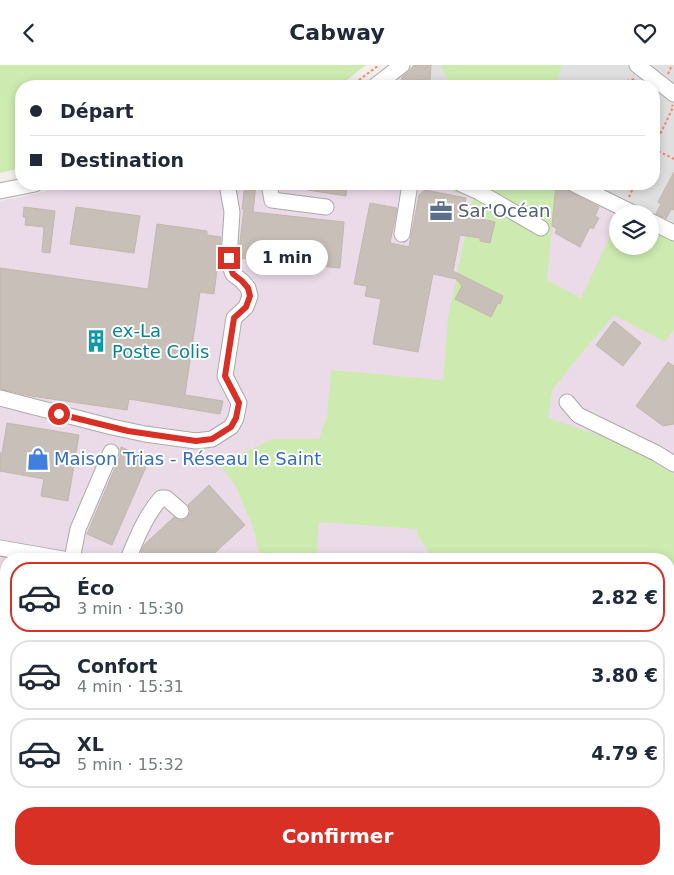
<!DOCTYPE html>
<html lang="fr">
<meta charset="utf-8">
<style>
:root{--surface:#fff;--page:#f6f6f7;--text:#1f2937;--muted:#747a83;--line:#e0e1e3;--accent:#d93025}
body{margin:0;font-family:"DejaVu Sans",sans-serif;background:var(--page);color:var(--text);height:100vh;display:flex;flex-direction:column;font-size:19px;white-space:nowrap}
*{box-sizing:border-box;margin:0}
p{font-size:16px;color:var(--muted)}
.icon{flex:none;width:28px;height:28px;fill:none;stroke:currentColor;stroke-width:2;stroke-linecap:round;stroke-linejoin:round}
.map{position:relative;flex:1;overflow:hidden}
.side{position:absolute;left:0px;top:488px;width:675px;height:322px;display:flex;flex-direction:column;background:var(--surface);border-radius:20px 20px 0 0;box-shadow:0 2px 8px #0003}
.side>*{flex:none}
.guide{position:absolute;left:15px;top:15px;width:645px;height:110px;border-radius:20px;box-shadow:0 2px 8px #0003;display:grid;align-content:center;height:110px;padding:0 15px;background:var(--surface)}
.buttons{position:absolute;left:609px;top:140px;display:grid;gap:10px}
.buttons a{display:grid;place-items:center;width:50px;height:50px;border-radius:50%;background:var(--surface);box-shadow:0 2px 8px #0003;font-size:25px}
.end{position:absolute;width:22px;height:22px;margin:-11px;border:6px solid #d93025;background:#fff;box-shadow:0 0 0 2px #fff}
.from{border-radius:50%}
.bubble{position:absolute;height:35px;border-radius:18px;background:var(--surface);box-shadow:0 2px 8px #0003;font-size:16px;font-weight:700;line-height:35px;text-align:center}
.guide b{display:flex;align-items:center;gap:18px;height:48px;font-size:19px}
.guide b+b{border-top:1px solid var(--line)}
.guide i{width:12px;height:12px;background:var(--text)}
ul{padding:9px 0 0;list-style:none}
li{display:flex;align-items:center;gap:15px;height:70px;margin:0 10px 8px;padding:0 5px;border:2px solid var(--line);border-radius:20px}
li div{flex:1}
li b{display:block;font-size:19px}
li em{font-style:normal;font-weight:700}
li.active{border-color:var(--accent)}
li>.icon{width:45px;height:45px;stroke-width:1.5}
.action{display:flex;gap:10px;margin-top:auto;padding:10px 15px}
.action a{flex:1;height:58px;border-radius:20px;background:var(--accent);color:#fff;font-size:20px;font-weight:700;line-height:58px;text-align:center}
header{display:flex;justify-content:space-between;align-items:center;height:65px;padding:0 15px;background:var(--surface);font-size:22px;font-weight:700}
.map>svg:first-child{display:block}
.residential{fill:#e0dfdf}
.industrial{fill:#ebdbe8;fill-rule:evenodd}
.grass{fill:#cdebb0}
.building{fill:#c7bfb8;stroke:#c4b6ab}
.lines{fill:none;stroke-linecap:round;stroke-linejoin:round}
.minor-casing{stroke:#a9a9a9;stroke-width:17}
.path{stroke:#fa8072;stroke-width:2;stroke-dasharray:2.5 2.5;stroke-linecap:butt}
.minor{stroke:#fff;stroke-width:15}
.route{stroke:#d93025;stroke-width:6}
.labels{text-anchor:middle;stroke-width:4;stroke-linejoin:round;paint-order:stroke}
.service-label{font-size:18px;fill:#4e5e75;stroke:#fff;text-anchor:start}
.culture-label{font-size:18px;fill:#0d838f;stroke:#fff;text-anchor:start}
.shop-label{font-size:18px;fill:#366cbe;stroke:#fff;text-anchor:start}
</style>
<header><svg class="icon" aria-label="back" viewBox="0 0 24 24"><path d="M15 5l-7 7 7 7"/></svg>Cabway<svg class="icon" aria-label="heart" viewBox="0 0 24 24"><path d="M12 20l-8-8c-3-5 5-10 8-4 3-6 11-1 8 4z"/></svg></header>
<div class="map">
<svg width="674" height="810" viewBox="0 0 674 810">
<rect width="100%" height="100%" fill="#f2efe9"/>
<path class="residential" d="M414,0H674V175L650,149H619L557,119H654V21H386Z
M347,119H381L380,127L347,122Z"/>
<path class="industrial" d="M80,119H347V122L379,127L381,119H559L620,149H618V181H650L674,175V810H0V136ZM6,494H669V804H6Z"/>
<path class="grass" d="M0,0H366L339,21H21V103L0,108Z
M440,0H562L556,21H452Z
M455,119H556L547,215L581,233L617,156L618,181H650V163L674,175V265L665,277L614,250L576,295L552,326L548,353L601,371L645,391L674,409V543L669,549V494H433L417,469V464L319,457L316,494H261L252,460L236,422L229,411L218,400L272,374H319L327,351L331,305L443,315L448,253L473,132L453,127Z"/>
<path class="building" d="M414,0H431L430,16L419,15V18H415V21H401L402,12L408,7Z
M674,107V145L671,144L666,154L656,149L661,139L658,137Z
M245,119H256L253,147L344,157L340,203L238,193L244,144H242Z
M296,119H347L346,131L295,123Z
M556,119H559L565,122L570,127L599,142L595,151L599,153L593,164L590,162L580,182L555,168L557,164L552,161Z
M425,125L466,133L463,150L495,157L490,178L480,176V173L460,170L453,206L503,231L500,239L498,238L491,252L455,234L462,221L456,214L433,209L418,287L373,279L381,234L365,231L367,221L354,219L370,138L397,143L390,178L409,182L419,130Z
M24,142L55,146L50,188L42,187L44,162L25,160L26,152H23Z
M76,142L140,151L134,188L70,179Z
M157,159L207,166V170L221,172L214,229L200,227L185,330L223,336L220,349L129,334L127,345L31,331L0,324V203L148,224Z
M614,256L641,278L623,301L596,280Z
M668,297L674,301V359L663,361L636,341Z
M7,358L79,370L68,436L41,431L44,414L0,406V388H2Z
M121,382L149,395L112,480L87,469L120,391Z
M209,420L245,460L208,494H147L141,487L144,480L174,452L180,455H184L188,452L190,447V443L188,440Z"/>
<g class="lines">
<defs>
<path id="minor" d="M637,0L674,29
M375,21L402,0
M269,119L272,135L326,142
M461,119L479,127L541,163
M574,119L635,149
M0,126L35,119
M650,156L674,168
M402,169L410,119
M0,333L112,362L145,369L196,376L212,374L231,362L236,353L239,338L225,311L234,253L246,242L250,231L248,223L242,216L233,209L230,201L229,193L232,147L227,119
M567,337L578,350L656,388L674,399
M0,483L63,494
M72,494L78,464L111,387
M128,494C137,472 146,450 161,433H166L181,446
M669,558L674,552
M397,804L403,810
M414,810L420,804"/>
</defs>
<use href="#minor" class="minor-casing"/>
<path class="path" d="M668,9L672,0
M351,21L379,0
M613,21L615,19L635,14
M654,68L661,67
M654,82L667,55L673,42L672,40
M654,84L674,94
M629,132L635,119"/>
<use href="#minor" class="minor"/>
</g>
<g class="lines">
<path class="route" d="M59,349L128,366L196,376L212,374L231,362L236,353L239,338L225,311L234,253L246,242L250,231L248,223L242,216L233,209L230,201L229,193"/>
</g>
<defs>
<symbol id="office-bare" viewBox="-9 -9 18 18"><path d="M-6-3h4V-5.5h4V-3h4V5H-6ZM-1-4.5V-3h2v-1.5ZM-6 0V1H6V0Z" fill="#5c6f8a" stroke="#fff" stroke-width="2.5" paint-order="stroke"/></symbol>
<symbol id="building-bare" viewBox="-9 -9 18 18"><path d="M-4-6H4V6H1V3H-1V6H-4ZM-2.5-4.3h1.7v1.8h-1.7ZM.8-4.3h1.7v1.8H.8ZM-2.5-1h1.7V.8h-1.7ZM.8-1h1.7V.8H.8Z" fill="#0f9aa8" stroke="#fff" stroke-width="2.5" paint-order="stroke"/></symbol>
<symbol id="shop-bare" viewBox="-9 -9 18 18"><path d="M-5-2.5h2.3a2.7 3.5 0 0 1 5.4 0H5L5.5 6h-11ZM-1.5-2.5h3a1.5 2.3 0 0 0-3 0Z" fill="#3f7fe0" stroke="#fff" stroke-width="2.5" paint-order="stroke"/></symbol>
</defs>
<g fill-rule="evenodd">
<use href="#office-bare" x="425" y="130" width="32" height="32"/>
<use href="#building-bare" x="80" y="260" width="32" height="32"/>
<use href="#shop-bare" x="22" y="378" width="32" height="32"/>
</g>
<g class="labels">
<g class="service-label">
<text x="458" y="152">Sar'Océan</text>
</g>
<g class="culture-label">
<text x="112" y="272">ex-La<tspan x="112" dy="21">Poste Colis</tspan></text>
</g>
<g class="shop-label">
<text x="54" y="400">Maison Trias - Réseau le Saint</text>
</g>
</g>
</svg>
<div class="buttons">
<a><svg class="icon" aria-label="layers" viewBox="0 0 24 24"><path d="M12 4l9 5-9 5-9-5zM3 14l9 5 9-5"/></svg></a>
</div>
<i class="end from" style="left:59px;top:349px"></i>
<i class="end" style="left:229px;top:193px"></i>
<div class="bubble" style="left:246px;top:175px;width:82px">1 min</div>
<div class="guide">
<b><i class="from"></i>Départ</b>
<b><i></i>Destination</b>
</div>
<section class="side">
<ul>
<li class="active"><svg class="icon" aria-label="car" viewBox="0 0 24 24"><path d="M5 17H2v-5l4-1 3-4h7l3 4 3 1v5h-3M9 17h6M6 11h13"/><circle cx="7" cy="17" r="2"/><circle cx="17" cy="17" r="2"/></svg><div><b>Éco</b><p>3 min · 15:30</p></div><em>2.82 €</em></li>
<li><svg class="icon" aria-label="car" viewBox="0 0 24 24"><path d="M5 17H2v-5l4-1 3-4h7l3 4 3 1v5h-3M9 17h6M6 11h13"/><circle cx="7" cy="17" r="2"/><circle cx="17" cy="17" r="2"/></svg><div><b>Confort</b><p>4 min · 15:31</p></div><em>3.80 €</em></li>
<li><svg class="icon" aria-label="car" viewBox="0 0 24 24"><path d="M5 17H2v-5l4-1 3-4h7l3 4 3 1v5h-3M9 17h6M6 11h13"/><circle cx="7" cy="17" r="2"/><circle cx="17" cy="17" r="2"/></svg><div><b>XL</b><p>5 min · 15:32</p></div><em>4.79 €</em></li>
</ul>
<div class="action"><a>Confirmer</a></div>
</section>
</div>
